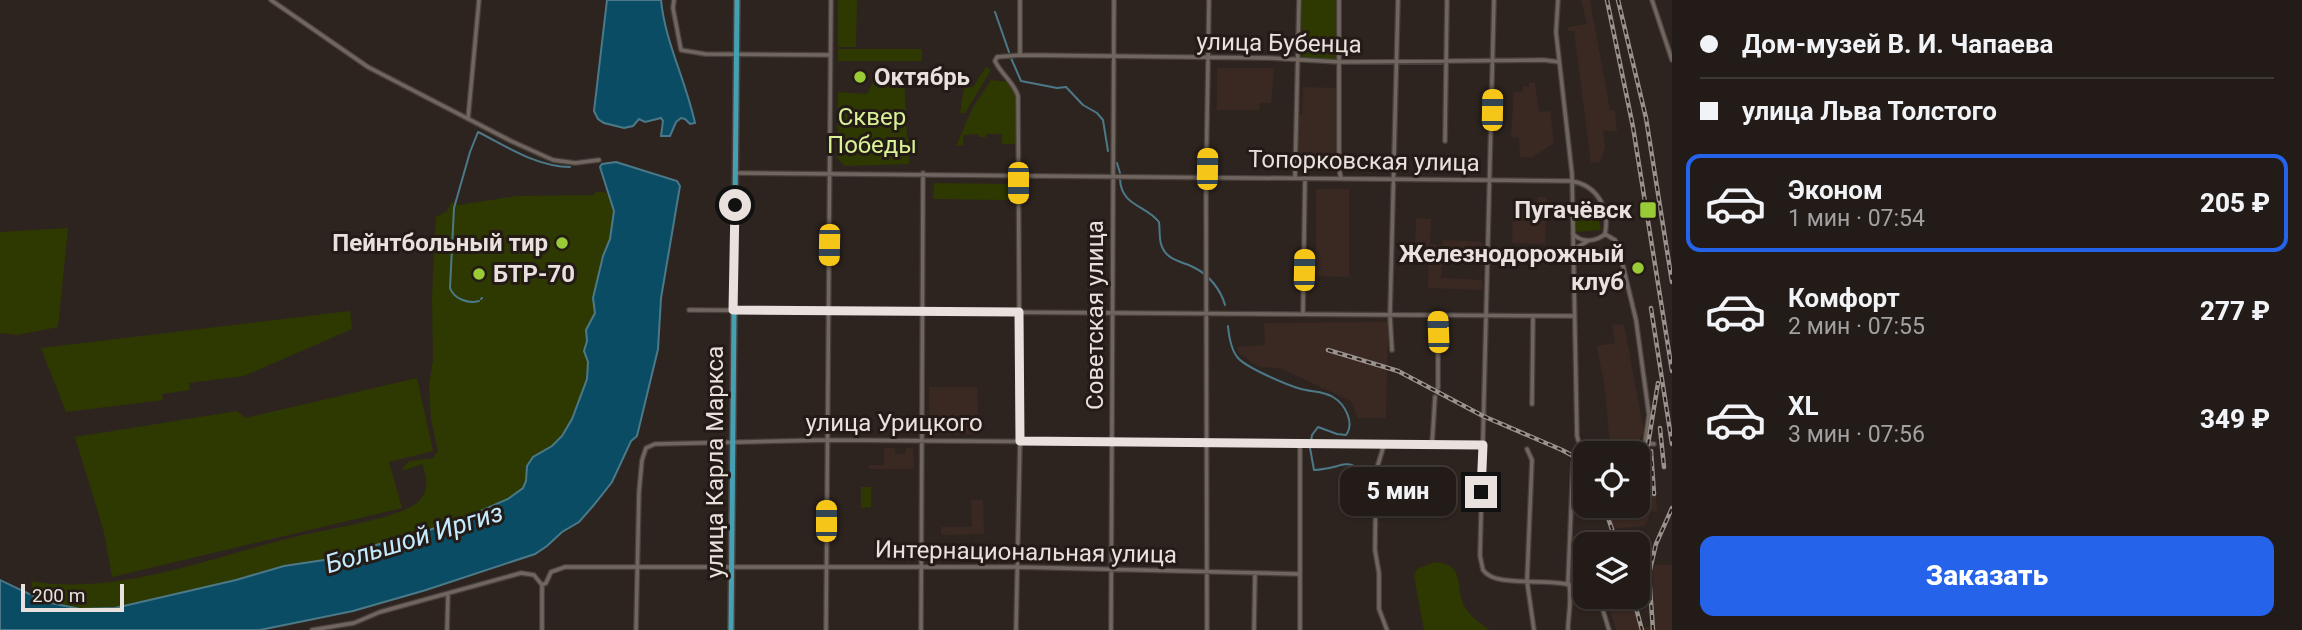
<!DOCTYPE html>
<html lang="ru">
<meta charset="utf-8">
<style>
:root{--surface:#221b17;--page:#2e2824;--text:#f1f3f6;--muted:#a2a1a1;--line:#3f3936;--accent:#2563eb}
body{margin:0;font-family:Roboto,sans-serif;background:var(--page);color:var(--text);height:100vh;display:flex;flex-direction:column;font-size:26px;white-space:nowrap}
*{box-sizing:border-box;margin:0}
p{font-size:23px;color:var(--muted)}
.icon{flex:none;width:38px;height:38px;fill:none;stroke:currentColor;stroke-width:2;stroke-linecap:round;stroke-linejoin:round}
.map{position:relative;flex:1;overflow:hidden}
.panel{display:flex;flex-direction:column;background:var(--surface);width:630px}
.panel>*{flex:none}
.guide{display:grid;align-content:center;height:154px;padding:0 28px;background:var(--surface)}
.fabs{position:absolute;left:1573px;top:441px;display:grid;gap:14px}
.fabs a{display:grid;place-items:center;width:77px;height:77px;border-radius:14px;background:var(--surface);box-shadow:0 2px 5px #0004,0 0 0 2px var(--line);font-size:35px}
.scale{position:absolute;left:21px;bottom:18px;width:103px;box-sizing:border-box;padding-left:7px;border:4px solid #e8e1dd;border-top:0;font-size:19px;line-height:24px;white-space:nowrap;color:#e8e1dd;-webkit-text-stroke:5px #241a16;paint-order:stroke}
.end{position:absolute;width:32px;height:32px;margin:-16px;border:9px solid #e8e1dd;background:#111;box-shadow:0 0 0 4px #111}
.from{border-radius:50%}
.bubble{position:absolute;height:49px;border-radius:14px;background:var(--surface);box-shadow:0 2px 5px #0004,0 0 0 2px var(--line);font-size:23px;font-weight:800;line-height:49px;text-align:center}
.car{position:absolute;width:21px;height:42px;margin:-21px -10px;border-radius:9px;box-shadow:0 0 5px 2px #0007;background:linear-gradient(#f5c518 24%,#345 0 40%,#f5c518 0 76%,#345 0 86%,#f5c518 0)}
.guide b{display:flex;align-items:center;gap:24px;height:66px;font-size:26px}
.guide b+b{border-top:2px solid var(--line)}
.guide i{width:18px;height:18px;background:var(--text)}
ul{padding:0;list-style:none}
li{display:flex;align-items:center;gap:21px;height:98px;margin:0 14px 10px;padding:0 14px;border:4px solid transparent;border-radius:14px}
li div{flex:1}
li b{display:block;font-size:26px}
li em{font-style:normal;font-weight:800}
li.current{border-color:var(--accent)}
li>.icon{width:63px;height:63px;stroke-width:1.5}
.action{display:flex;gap:14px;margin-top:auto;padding:14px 28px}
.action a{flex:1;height:80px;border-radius:14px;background:var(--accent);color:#fff;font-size:28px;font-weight:800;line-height:80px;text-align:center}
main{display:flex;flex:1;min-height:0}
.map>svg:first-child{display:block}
.built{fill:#3a2922}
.green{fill:#2d3900}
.water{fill:#094c64;stroke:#4c7988;stroke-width:2}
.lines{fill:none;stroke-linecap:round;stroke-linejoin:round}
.stream{stroke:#4c7988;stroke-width:2}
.minor-casing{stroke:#48403c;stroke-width:6}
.major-casing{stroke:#48403c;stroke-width:8}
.minor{stroke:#71655f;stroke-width:3.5}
.major{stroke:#45a0b3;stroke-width:5}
.rail-casing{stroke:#99918c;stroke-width:4.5}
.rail{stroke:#241a16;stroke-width:2;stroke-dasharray:5;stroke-linecap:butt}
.route{stroke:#e8e1dd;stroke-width:9}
.poi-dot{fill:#99cb36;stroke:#241a16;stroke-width:2.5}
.labels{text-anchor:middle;stroke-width:6;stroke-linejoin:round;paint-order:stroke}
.street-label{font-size:24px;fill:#e8e1dd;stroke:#241a16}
.poi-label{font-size:24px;font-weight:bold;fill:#e8e1dd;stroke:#241a16;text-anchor:end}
.park-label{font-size:24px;fill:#d7f194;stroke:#241a16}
.water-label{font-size:26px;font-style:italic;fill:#c4ebfe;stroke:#241a16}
</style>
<main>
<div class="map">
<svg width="1672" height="630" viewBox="0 0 1672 630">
<rect width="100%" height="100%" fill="#2e241f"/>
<path class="built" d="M1581,0H1590L1610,110H1615L1617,131H1603L1605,147L1600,162L1591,163L1574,31H1568L1567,27L1587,24Z
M1217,68H1274L1271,103H1260L1259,110H1217Z
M1529,83H1535L1539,112L1550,111L1554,143L1532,158L1520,157L1519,138L1511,137L1514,92H1523V86L1529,87Z
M1303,87L1338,88L1337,169H1299V115L1302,114Z
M1316,189H1349V277L1316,276Z
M1537,197H1547L1545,244L1512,243L1513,208L1537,209Z
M1416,218L1431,219L1430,244L1443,245V240L1483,242L1484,249L1443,248L1441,278L1482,280V290L1428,288L1429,253L1415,252Z
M1388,322L1386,418H1358L1351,401L1280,368L1260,367L1254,364L1239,353L1237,347L1265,345L1264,323Z
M1624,324L1644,433L1637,443L1610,446L1605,390L1597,346L1615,343L1612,325Z
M929,387H977L979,434L929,435Z
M884,448H895V454H905L906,448H913L914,469H869V465H884Z
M1653,450L1657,511L1651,512L1645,526L1614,528L1606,506H1638V453L1587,452Z
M971,500H983L984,534L941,535V527H972Z
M1652,565H1672V630H1616L1609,607L1611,606L1610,597H1631L1640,628L1654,626Z"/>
<path class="green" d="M838,0H857L856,47H838Z
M1302,0H1338L1339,62L1302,60Z
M838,49H922V61H838Z
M986,67L991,70L965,113H960L964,88L973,87Z
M899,75H904L907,137L909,141V164L845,166L837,158L838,92L867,94L874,80H892Z
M991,80L1008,82L1015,93V144H1002V134H987L986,137H979L978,134L963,135V145L956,146L973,107Z
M934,183L1010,184L1009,200L933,199Z
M596,192H604L609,195L614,211L610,239L603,256L593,298L595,313L586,330L587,340L584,351L588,362L587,379L572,419L562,436L552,446L533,457L527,466L526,481L523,488L508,499L453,523L324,560L284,566L236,580L115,608L80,609L46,602L33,592L31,581C57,586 85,585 112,582C173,574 234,552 294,537C322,530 397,519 417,503C429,493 428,477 422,464L405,470L402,468L410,461L433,458L438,451L431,420L429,385L433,360L432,297L436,217L447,211L452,202L459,205L517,196L593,195Z
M1595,204L1601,230L1575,232L1574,205Z
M68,228L58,327L17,335L0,333V232Z
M350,311L352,329L244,376L189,383L190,390L162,394L163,400L66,412L41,348Z
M417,378L433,451L389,462L402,508L112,577L104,532L75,437L237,411L245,418Z
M861,487H871V507L861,508Z
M1435,562C1467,564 1454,589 1465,607C1469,616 1482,624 1489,630H1424L1414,576L1417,569Z"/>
<path class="water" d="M607,0H661C665,42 686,81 695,123L690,124L685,119L681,118L676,122L670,136H661L663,121L661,118L645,122L639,119L633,126L624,128L604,123L598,119L594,111Z
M616,162L677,181L680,186L661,298L658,349L637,436L631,441L612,482L593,506L579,522L562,532L547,546L535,554L426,590L353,611L260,630H0V580L46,602L80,609L115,608L236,580L284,566L324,560L453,523L508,499L523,488L526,481L527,466L533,457L552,446L562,436L572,419L587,379L588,362L584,351L587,341L586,330L595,313L593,298L603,256L610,239L614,211L600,167L602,164Z"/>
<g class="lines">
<path class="stream" d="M995,12L1009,52
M1011,58L1021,81L1057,88L1066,87L1083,105L1097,113L1103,120L1108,151
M1117,163L1120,173
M1120,179C1121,206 1146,205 1159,222C1160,229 1159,237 1161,244C1166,261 1182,261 1195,268C1209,275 1221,290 1225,305
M481,299L482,298
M479,301C468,304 454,299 450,288L454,208L470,152L478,132C506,146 537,167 570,167
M1228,326C1229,337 1231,350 1238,358C1247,368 1287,385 1301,389C1312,392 1324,391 1333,397C1345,404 1355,423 1346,435L1337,434L1318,427L1312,435L1311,441
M1310,448L1314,470C1348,468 1347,452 1373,484
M1380,494L1395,506"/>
<defs>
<path id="minor" d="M271,0L368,67L511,141L553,160L575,163L599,160
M674,0L673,8L681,50L705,54L830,55
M1020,0V54
M1339,0V169L1341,178
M1494,0L1480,556L1483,570C1498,591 1557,573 1586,591
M1558,0L1556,32L1572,174L1577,436L1579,443C1597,447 1614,450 1632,448C1640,447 1645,442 1654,444
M1652,0L1672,60
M468,119L479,0
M1445,141L1447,0
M735,173L1572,181C1598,186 1610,209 1605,234
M1295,178L1299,0
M1573,234C1582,243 1596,242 1605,234
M1605,234L1615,240L1618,245L1636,320L1649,415L1645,443
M1574,249L1588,241
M689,310L1573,316
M1303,312L1305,178
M1438,315V388
M1392,350L1390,316L1398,0
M1532,404L1533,316
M1384,445L1376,471L1375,550L1379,573V609L1387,630
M1432,445L1435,397
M1527,449L1532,460L1527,581L1534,630
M1592,597L1602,607L1609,630
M312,630L354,623L380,612L521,573L534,575L542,585L546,583L551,572L565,567H1017L1299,574
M447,630L448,595
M542,630V585
M636,630L639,492L642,460L646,448L655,444L827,440L1483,445
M826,630L831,0
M921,630L923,173
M1016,630L1020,441L1018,96C1014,82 1001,74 995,61L997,57L1020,55L1269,58L1340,62L1544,60L1559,62
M1111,630L1114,0
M1207,630L1206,184L1209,0
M1254,630L1255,574
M1300,630V444
M1568,630C1568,616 1573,593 1568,582L1573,463"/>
<path id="major" d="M731,630L737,0"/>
</defs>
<use href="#minor" class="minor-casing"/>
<use href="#major" class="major-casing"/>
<use href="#minor" class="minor"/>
<use href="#major" class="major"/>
<defs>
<path id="rail" d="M1607,0L1633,127L1672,371
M1618,0L1646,118L1672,282
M1651,308L1672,444
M1328,350L1398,371L1483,416L1562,450L1577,458L1586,467
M1660,428L1664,467
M1651,451L1654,494
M1638,483L1647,451L1658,383
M1604,506L1617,544
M1633,597L1642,630
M1653,630L1649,574L1656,544L1672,508"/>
</defs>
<use href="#rail" class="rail-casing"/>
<use href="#rail" class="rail"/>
</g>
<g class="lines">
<path class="route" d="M735,205L733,310L1019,312L1020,441L1483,445L1481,492"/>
</g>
<g class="poi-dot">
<circle cx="860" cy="77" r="7"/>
<rect x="1639" y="201" width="18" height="18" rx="3.5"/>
<circle cx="562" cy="243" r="7"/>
<circle cx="1638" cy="268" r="7"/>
<circle cx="479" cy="274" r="7"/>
</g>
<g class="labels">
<g class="street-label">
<text transform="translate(1279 43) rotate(1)" y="8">улица Бубенца</text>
<text transform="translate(1364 161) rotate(1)" y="8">Топорковская улица</text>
<text transform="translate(1095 315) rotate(-90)" y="8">Советская улица</text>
<text x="894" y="431">улица Урицкого</text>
<text transform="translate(715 462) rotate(-90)" y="8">улица Карла Маркса</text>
<text transform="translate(1026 552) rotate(1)" y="8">Интернациональная улица</text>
</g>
<g class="poi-label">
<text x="874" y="85" text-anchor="start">Октябрь</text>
<text x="1632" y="218">Пугачёвск</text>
<text x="548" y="251">Пейнтбольный тир</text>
<text x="1624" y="262">Железнодорожный<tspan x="1624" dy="28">клуб</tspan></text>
<text x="493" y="282" text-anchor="start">БТР-70</text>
</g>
<g class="park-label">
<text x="872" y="125">Сквер<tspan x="872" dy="28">Победы</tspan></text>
</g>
<g class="water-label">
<text transform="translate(414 538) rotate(-17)" y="9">Большой Иргиз</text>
</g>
</g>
</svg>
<div class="fabs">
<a><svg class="icon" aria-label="locate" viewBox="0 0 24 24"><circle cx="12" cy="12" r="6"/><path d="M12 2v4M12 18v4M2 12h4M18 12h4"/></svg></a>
<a><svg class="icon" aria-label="layers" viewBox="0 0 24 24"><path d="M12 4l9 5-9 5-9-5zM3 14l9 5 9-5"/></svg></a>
</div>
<div class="scale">200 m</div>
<i class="end from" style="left:735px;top:205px"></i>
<i class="end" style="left:1481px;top:492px"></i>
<div class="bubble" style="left:1340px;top:467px;width:116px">5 мин</div>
<i class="car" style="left:1492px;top:110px;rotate:1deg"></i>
<i class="car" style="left:1207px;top:169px;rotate:1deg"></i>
<i class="car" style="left:1018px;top:183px;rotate:180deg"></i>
<i class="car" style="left:829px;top:245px;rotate:181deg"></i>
<i class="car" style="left:1304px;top:270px;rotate:1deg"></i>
<i class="car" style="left:1438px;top:332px;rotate:358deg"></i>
<i class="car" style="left:826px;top:521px;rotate:0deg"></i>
</div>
<section class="panel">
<div class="guide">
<b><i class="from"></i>Дом-музей В. И. Чапаева</b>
<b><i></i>улица Льва Толстого</b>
</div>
<ul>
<li class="current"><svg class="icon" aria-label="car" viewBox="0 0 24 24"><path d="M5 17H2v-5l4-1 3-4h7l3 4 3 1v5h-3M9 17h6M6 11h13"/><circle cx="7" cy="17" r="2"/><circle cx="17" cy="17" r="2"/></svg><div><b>Эконом</b><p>1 мин · 07:54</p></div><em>205 ₽</em></li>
<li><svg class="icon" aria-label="car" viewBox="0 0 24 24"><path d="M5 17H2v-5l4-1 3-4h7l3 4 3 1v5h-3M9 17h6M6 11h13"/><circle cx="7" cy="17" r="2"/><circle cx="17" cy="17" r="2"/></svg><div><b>Комфорт</b><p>2 мин · 07:55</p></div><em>277 ₽</em></li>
<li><svg class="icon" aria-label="car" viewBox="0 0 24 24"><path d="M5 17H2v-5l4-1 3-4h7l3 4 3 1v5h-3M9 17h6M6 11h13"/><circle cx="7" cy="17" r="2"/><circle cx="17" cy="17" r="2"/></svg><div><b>XL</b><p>3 мин · 07:56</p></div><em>349 ₽</em></li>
</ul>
<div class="action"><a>Заказать</a></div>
</section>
</main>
